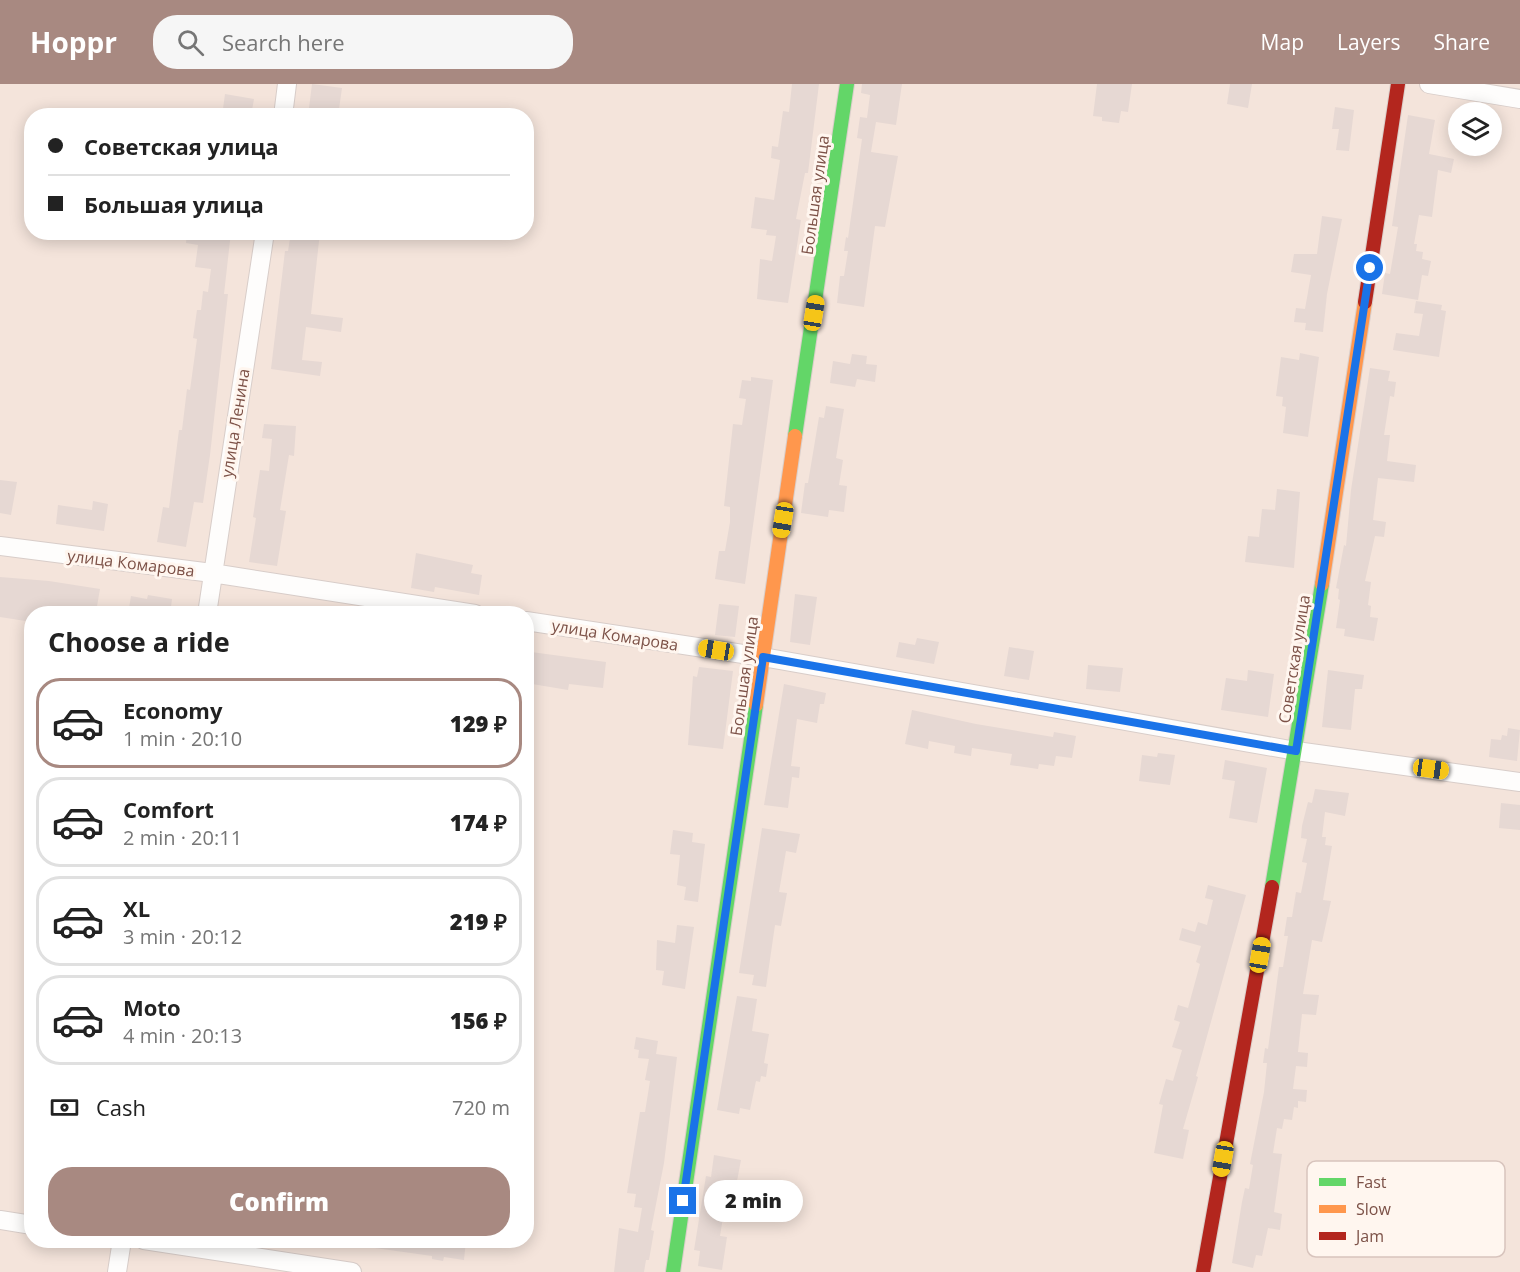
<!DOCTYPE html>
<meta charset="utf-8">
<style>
:root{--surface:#fff;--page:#f6f6f6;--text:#222;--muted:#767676;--line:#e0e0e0;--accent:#a88981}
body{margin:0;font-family:"Open Sans",sans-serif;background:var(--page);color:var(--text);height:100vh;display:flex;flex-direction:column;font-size:22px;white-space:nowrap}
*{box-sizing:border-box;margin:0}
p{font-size:20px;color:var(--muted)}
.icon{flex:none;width:33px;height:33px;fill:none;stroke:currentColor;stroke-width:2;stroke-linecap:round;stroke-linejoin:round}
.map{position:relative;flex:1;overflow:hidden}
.details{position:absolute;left:24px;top:522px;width:510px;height:642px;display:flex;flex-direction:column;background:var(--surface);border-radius:24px;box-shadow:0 3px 15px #0003}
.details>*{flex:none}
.hud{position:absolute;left:24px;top:24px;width:510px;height:132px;border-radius:24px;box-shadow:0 3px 15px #0003;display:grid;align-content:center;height:132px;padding:0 24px;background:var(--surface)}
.tools{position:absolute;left:1448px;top:18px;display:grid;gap:12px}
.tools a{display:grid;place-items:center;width:54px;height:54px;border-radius:50%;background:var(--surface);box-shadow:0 3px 15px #0003;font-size:30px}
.end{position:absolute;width:27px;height:27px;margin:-14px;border:8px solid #1a73e8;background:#fff;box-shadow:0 0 0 3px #fff}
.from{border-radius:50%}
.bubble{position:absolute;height:42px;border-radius:21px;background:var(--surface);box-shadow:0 3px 15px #0003;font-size:20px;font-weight:800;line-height:42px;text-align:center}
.car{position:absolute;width:18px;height:36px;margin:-18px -9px;border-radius:8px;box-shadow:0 0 4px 2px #0007;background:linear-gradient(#f5c518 24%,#345 0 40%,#f5c518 0 76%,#345 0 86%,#f5c518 0)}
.hud b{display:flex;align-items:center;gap:21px;height:57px;font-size:22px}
.hud b+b{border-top:2px solid var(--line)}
.hud i{width:15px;height:15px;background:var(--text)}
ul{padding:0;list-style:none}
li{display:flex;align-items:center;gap:18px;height:90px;margin:0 12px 9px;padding:0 12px;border:3px solid var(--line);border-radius:24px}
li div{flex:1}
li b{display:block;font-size:22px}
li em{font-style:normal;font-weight:800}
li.current{border-color:var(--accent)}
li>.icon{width:54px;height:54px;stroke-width:1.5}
h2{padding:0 24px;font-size:27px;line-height:72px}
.pay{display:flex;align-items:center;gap:15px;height:66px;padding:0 24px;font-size:22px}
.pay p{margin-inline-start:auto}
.cta{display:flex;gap:12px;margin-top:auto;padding:12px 24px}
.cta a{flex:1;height:69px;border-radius:24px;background:var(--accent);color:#fff;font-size:24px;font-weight:800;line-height:69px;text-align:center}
header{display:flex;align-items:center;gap:36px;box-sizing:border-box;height:84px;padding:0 30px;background:var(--accent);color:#fff}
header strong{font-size:28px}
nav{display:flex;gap:33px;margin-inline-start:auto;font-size:21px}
.search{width:420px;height:54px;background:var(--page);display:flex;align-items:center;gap:15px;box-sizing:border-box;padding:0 21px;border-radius:24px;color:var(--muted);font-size:22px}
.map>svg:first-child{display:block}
.residential{fill:#f4e4db;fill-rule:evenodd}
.building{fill:#e6d8d3}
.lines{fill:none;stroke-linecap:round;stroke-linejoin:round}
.street-casing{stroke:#d8cdc9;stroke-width:20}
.fast-casing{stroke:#daceca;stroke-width:16}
.slow-casing{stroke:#daceca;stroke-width:16}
.jam-casing{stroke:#daceca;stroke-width:16}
.street{stroke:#fefdfc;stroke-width:18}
.fast{stroke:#63d668;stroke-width:14}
.slow{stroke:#ff974d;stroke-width:14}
.jam{stroke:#b3261e;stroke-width:14}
.route{stroke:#1a73e8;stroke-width:8}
.labels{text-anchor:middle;stroke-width:6;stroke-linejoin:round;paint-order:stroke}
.street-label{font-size:16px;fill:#7c5147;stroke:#fff6ef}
.key{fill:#fff6ef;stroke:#d8c4bd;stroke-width:1.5}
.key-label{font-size:16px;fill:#7c5147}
</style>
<header>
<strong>Hoppr</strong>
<div class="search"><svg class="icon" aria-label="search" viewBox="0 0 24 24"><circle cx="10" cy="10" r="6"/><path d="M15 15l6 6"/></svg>Search here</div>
<nav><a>Map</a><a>Layers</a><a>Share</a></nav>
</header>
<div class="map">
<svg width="1520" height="1188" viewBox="0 0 1520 1188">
<rect width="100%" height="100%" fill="#f9f2ed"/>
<path class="residential" d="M0,0H1520V1188H0ZM1458,28H1491V62H1458ZM32,32H526V148H32ZM32,530H526V1156H32Z"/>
<path class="building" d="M312,0L342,4L338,32H308Z
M792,0H819L808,89H805L796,135L801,136L788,219L757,215L760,175L772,177L776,152L766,151L767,146L751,144L755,113L774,116L780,76L771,74L772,62L778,63L783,27L789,28Z
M862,0H902L896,41L876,38L871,68L898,72L885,143L875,142L864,223L837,219L840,192H844L848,167H844L846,153L848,154L862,55L857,54L860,33L867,34L870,11L861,9Z
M1097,0H1132L1128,28L1121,27L1119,39L1102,37V33L1093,32Z
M1230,0H1252L1248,24L1227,20Z
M225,10L254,15L251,32H222Z
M1335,23L1354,26L1349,67L1336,66L1339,45H1332Z
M1408,31L1435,36L1429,70L1454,75L1451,89L1438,86L1432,133L1419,131L1414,160H1417L1416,167L1423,168L1422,175L1431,177L1428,192L1422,191L1418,216L1382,210L1385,189L1390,190L1398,143L1392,142Z
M1322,132L1342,135L1327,210L1323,248L1305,246L1306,239L1294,238L1296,224L1305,225L1311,191L1291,188L1294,170H1317Z
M187,148H231L224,210H228L210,371L203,419L194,418L186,463L157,458L163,423L169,424L179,346H182L187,305L190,306L197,255L193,254L197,226H201L203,207L208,208L211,185L195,183L198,161L186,159Z
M291,148H320L311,230L343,234L341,248L306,243L302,276L322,278L320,292L271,285L285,167H288Z
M1416,217L1442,221L1441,226L1446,227L1439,273L1393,266L1396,249L1419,252L1423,230L1414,229Z
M1300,269L1319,273L1308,353L1283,349L1286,323L1282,322L1283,313L1276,312L1281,273L1299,276Z
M852,270L867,272L866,280L877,281L875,298L857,295L855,303L830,299L833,277L850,280Z
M1370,284L1390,287L1388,297L1396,298L1394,313L1390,312L1384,351H1390L1387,377L1416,381L1414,398L1378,394L1373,436L1386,438L1384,453L1375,452L1365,497L1371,498L1368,521L1371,522L1370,533L1378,534L1374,557L1344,552L1345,545L1336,544L1340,516L1338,515L1339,505L1336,504L1344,461L1346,462L1351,406Z
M751,293L773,296L745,500L715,495L719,467H725L730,438V423L724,422L733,340L742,341L746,315L739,314L742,296L751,297Z
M826,322L844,325L836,374L843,376L839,401L847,402L844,428L829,426L828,433L801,429L805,399H808L819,333L824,334Z
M264,340L296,342L294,372L289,371L280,426L286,427L277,482L249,478L256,434L253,433L260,386L269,387L272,355L262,354Z
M0,396L17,398L11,431L0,429Z
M1277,405L1300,408L1294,484L1245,478L1248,452L1259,453L1262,425L1275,426Z
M93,417L108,420L104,447L56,440L58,421L92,426Z
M416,469L473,481L471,489L482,491L479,511L435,503L434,508L411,504Z
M0,493L49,497L100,505L96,528L74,524L73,530H32V538L0,533Z
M795,510L817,513L810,561L790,558Z
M148,511L172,515L170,530H128L131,512L147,515Z
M719,520L739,522L735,553L715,551Z
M917,554L939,558L934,580L896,573L899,558L915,561Z
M1009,563L1034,567L1029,596L1004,592Z
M531,568L606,578L603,604L569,600L568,606L526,599V577L530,578Z
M1088,581L1123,584L1120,608L1086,605Z
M699,583L733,587L723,665L688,661L693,592L697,593Z
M1248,586L1274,590L1268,633L1221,626L1226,594L1247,597Z
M1328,586L1364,591L1362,605H1355L1351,646L1322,643Z
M784,600L826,609L824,620H820L817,639L797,635L791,682L800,683L799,694L792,693L788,724L764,721Z
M912,626L976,640L1053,653L1054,648L1076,652L1072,674L1056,672L1054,682L1039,680L1038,685L1010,681L1012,670L972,664L971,672L954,669L955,662L929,657L928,665L905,660Z
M1508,644L1520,646L1517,677L1489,673L1491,655L1501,656L1502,651L1507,652Z
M1158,669L1175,671L1170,701L1139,697L1142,671L1157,673Z
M1225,676L1267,684L1257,739L1229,734L1235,697L1222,695Z
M1315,705L1349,709L1345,732L1325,728L1322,753H1326L1325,761L1332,762L1323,816L1331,817L1322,858L1312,856L1303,910L1319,911L1316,931L1302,930L1298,968L1308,969L1307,983L1296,982L1293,1005L1307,1006L1306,1018L1298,1017V1024L1294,1023L1292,1036L1284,1035L1282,1045L1277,1044L1273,1069L1282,1070L1274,1128L1282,1130L1280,1146L1268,1144L1262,1172L1256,1171L1253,1184L1232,1179L1242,1118L1245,1104L1249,1105L1253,1081L1250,1080L1264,1008L1267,979H1263L1265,964L1268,965L1279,883H1283L1288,852H1284L1287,833H1292L1296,808L1301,809L1307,779L1302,778L1307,755L1301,754L1302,742L1308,718L1312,719Z
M1501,719L1520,721V746L1499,744Z
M762,744L800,750L796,769L786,767L779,808L787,809L781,842L775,841L766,903L752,901L754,891L739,889Z
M673,746L693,749L692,758L705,760L698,818L684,816L686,803L677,801L680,771L670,770Z
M1208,801L1246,811L1196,992L1198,993L1183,1045L1189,1046L1183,1075L1154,1069L1163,1021L1159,1020L1166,995L1173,997L1182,966L1172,963L1180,938L1174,936L1178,921L1188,924L1200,880L1196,878L1201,862L1179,856L1182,844L1195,848L1198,838L1207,841L1213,816L1205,814Z
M677,841L694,843L685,905L662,901L664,887L656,886L657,856L675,859Z
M737,912L757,915L752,947L769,950L764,979L768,980L766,993L761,992L760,998L756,997L750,1026L740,1024L739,1030L717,1026Z
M636,953L658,957L656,970L677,973L664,1079L651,1146L654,1147L649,1176H646L644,1188H614L619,1144L638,1148L642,1124L634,1123L636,1110L627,1109L640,1028H645L650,997L645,996L649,975L638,974L639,966L634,965Z
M714,1071L741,1076L737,1097L729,1096L720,1152L727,1153L722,1186L698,1182L700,1167L694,1166L706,1092L711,1093Z
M375,1156H466L464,1176L444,1173L443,1177L432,1175V1172L375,1164Z"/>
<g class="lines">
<defs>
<path id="street" d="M1429,0L1520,15
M283,32L287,0
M0,462L212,489L475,530
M207,530L265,148
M526,537L763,573L1296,667L1520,698
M0,1136L32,1141
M144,1156L352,1188
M117,1188L122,1156"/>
<path id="fast" d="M795,352L847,0
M1272,803L1322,500
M673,1188L756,621"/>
<path id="slow" d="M1322,500L1365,218
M756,621L795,352"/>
<path id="jam" d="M1365,218L1398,0
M1203,1188L1272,803"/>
</defs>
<use href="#street" class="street-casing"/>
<use href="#fast" class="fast-casing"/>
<use href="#slow" class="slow-casing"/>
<use href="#jam" class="jam-casing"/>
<use href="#street" class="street"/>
<use href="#fast" class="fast"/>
<use href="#slow" class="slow"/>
<use href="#jam" class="jam"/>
</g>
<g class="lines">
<path class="route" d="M683,1117L763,573L1296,667L1370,184"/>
</g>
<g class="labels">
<g class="street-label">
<text transform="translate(815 111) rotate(-82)" y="6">Большая улица</text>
<text transform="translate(235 339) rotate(-81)" y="6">улица Ленина</text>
<text transform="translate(131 479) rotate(7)" y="6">улица Комарова</text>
<text transform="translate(615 551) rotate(9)" y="6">улица Комарова</text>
<text transform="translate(1294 575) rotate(-81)" y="6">Советская улица</text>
<text transform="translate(744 592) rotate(-82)" y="6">Большая улица</text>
</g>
</g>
<rect x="1307" y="1077" width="198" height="96" rx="9" class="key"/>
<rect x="1319" y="1094" width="27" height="8" fill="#63d668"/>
<rect x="1319" y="1121" width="27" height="8" fill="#ff974d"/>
<rect x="1319" y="1148" width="27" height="8" fill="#b3261e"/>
<g class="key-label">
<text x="1356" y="1104">Fast</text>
<text x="1356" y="1131">Slow</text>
<text x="1356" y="1158">Jam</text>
</g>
</svg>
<div class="tools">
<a><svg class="icon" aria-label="layers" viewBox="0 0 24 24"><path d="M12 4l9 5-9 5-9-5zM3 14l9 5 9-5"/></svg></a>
</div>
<i class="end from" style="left:1370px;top:184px"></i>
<i class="end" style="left:683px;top:1117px"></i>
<div class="bubble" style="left:704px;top:1096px;width:99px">2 min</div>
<i class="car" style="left:814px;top:229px;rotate:9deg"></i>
<i class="car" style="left:783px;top:436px;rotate:189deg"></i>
<i class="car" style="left:716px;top:566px;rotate:279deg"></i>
<i class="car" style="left:1431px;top:685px;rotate:98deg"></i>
<i class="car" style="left:1260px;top:871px;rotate:10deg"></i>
<i class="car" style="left:1223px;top:1075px;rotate:190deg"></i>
<div class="hud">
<b><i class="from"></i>Советская улица</b>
<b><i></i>Большая улица</b>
</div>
<section class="details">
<h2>Choose a ride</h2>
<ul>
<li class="current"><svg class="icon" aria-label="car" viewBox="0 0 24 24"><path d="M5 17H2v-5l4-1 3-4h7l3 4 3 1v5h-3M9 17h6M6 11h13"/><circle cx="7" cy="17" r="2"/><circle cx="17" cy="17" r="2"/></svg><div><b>Economy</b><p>1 min · 20:10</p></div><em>129 ₽</em></li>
<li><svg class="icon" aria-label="car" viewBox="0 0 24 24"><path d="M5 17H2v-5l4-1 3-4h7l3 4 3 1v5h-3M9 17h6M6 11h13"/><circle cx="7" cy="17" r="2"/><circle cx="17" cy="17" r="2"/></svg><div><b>Comfort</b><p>2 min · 20:11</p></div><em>174 ₽</em></li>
<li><svg class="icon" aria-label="car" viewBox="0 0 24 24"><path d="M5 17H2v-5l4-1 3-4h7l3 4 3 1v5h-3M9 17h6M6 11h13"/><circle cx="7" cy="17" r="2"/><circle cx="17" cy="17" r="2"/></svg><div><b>XL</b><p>3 min · 20:12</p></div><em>219 ₽</em></li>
<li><svg class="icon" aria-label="car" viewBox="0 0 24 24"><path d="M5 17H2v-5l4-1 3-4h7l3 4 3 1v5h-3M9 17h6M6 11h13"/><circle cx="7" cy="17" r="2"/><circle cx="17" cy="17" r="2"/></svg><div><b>Moto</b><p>4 min · 20:13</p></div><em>156 ₽</em></li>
</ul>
<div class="pay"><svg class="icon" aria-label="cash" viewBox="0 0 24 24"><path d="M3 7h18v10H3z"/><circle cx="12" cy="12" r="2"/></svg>Cash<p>720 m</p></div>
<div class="cta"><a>Confirm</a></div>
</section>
</div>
